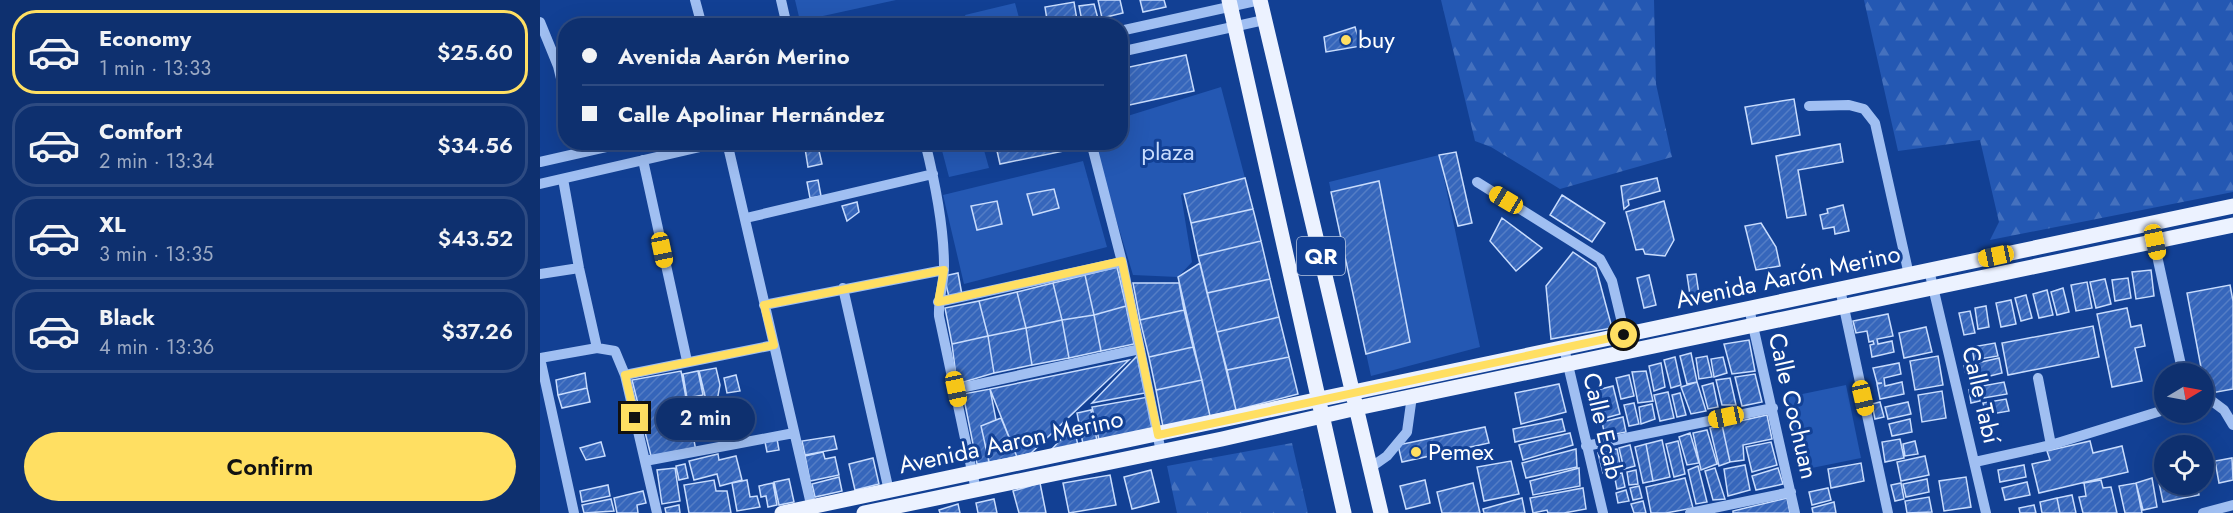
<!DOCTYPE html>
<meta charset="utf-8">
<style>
:root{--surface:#0e306f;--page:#1c3c77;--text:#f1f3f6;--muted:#9ba9c3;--line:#2e4b82;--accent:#ffdf62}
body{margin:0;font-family:Jost,sans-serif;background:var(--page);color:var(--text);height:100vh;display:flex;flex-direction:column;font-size:22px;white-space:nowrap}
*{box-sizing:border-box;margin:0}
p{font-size:20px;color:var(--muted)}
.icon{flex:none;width:33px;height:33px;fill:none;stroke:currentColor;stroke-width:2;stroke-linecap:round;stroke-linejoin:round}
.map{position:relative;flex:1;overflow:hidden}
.panel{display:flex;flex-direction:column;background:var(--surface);width:540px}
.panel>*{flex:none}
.hud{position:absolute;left:18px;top:18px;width:570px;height:132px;border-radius:24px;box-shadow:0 6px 24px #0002,0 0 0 2px var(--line);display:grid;align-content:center;height:132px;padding:0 24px;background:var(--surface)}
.needle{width:39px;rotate:80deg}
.fabs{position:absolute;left:1614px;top:363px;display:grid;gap:12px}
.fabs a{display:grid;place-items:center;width:60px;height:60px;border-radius:50%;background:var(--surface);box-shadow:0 6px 24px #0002,0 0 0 2px var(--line);font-size:30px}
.end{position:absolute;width:27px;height:27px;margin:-14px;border:8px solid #ffdf62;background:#111;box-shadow:0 0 0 3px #111}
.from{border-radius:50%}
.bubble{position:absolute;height:42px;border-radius:21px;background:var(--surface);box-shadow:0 6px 24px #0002,0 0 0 2px var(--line);font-size:20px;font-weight:600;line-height:42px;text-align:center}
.car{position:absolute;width:18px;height:36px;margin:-18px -9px;border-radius:8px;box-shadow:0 0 4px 2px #0007;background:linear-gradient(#f5c518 24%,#345 0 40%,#f5c518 0 76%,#345 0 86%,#f5c518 0)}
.hud b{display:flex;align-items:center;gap:21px;height:57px;font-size:22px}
.hud b+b{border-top:2px solid var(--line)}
.hud i{width:15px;height:15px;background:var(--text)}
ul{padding:10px 0 0;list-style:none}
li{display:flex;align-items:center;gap:18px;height:84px;margin:0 12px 9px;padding:0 12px;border:3px solid var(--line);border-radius:24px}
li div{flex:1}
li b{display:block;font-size:22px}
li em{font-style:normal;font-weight:600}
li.selected{border-color:var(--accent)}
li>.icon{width:54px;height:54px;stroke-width:1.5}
.primary-button{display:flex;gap:12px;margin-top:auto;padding:12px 24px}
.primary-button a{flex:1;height:69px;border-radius:36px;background:var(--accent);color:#111;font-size:24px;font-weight:600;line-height:69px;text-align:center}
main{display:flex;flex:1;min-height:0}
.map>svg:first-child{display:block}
.forest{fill:url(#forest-firs)}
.park{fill:#2458b3}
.building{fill:url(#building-hatch);stroke:#c8dcfd;stroke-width:1.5}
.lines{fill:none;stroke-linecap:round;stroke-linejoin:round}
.minor{stroke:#a0bff2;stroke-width:10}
.major{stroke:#ecf2ff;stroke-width:15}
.route{stroke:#ffdf62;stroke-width:8}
.poi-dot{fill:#ffdf62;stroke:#124094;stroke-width:2}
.labels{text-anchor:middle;stroke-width:6;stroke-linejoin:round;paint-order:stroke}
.shield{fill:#124094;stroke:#b8c6df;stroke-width:1.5}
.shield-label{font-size:22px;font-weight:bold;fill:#fff}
.poi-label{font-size:24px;fill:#fff;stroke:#124094;text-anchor:start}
.park-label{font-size:24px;fill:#c8dcfd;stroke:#124094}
.street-label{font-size:24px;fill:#fff;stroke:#124094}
</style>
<main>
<section class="panel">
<ul>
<li class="selected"><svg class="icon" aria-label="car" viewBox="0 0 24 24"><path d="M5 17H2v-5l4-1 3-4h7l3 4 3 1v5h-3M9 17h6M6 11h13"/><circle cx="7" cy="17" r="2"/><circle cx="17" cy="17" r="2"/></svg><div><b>Economy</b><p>1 min · 13:33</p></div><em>$25.60</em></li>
<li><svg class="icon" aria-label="car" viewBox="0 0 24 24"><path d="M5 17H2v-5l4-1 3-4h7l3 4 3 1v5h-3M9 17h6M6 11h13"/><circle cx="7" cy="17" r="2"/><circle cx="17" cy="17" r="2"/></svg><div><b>Comfort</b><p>2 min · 13:34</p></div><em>$34.56</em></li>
<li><svg class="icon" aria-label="car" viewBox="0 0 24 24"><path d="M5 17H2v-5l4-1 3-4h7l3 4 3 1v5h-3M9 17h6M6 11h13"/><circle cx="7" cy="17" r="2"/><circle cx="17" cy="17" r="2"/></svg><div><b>XL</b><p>3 min · 13:35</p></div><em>$43.52</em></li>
<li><svg class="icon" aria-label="car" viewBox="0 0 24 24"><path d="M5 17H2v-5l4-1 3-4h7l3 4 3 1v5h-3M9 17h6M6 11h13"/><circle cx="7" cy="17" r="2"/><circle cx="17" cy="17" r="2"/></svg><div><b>Black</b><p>4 min · 13:36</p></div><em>$37.26</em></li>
</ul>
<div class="primary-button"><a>Confirm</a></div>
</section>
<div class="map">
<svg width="1693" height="513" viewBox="0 0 1693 513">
<defs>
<pattern id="forest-firs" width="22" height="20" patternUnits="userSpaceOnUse" patternTransform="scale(1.5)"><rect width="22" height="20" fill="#2458b3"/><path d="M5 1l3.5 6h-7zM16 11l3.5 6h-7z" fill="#4571be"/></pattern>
<pattern id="building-hatch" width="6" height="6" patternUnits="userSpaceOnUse" patternTransform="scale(1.5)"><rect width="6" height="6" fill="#3666bb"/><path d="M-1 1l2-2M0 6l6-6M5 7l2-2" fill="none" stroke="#547dc5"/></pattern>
</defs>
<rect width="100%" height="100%" fill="#124094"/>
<path class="forest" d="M901,0H1114L1116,84L1132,157L1020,189L951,147L935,141Z
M1324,0H1693V192L1450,240L1459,222L1440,140L1358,151Z
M752,443L768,513H637L627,466Z"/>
<path class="park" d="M255,0H356L260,21Z
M475,3L481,25H428L425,15Z
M681,87L705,178L661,188L641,195L652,262L638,277L593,275L553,143L580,142L581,118Z
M400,143H442L449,168L409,177Z
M899,155L940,347L831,376L789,182Z
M543,161L567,247L424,284L403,195Z
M1306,385L1321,458L1257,471L1243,398Z"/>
<path class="building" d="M558,0H580L583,13L562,18Z
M600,0H624L626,7L603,12Z
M534,2L538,26H508L505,7Z
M554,4L560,26H543L539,6Z
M815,27L821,46L786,52L784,37Z
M646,55L654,91L580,107V69Z
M1254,99L1260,135L1212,144L1205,107Z
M264,142H277L282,164L268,167Z
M455,142H522L524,151L460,164Z
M1300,144L1303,162L1258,170L1266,215L1247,218L1236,156Z
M916,152L932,223L918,226L899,155Z
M705,178L713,209L651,223L644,194Z
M1117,178L1120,191L1088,200L1089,205L1084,209L1081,186Z
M278,180L281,196L270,198L267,182Z
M839,181L870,342L826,354L791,192Z
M514,189L519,208L493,215L487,194Z
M1022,195L1065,223L1052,242L1010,215Z
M457,201L462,224L437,230L431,206Z
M1124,201L1134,240L1125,256L1105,254L1103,249L1096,250L1086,212Z
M317,202L319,212L307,221L302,206Z
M1303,205L1309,231L1295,234L1294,227L1283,229L1280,215L1288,213L1287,209Z
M713,209L721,241L658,256L651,223Z
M962,218L1002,248L976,271L950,241Z
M1221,223L1236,247L1240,266L1216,270L1205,226Z
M721,241L730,279L667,293L658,256Z
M1033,252L1056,268L1072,328L1011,339L1006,286Z
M660,263L696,410L670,416L638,277Z
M577,267L586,306L554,315L545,275Z
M1611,270L1614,296L1596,299L1592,272Z
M418,273L422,295L409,297L404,276Z
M1156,274L1160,301L1151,302L1147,275Z
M545,275L554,315L522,320L513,283Z
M1109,275L1116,305L1104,308L1097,278Z
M1588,278L1591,298L1575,301L1572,280Z
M730,279L739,317L677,332L667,293Z
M1565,279L1571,304L1556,308L1550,282Z
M1547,282L1552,308L1536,311L1531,285Z
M513,283L522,320L486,328L477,292Z
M593,283H639L644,310L600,320Z
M1690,285L1693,301V389L1666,394L1647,293Z
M1523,288L1529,312L1517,315L1511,292Z
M1507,290L1513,315L1499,318L1493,294Z
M477,292L486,328L448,336L439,301Z
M1486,295L1492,318L1481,321L1475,298Z
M1471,300L1476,324L1461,327L1456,303Z
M439,301L448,336L412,344L405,308Z
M586,306L594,344L561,351L554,315Z
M1446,306L1449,327L1438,329L1435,308Z
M1587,308L1591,327L1601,325L1605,346L1595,348L1602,381L1572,387L1557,314Z
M644,310L653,347L609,357L600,320Z
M1430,311L1435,333L1424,335L1419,313Z
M1348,314L1353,336L1337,339L1338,344L1352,341L1354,352L1332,357L1330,345L1334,344L1333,341L1329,342L1327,331L1316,333L1313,321Z
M554,315L561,351L529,358L522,320Z
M739,317L749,357L687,370L677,332Z
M522,320L529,358L492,365L486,328Z
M1553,326L1559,357L1468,375L1462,343Z
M1386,327L1392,352L1364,358L1359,333Z
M486,328L492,365L454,373L448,336Z
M448,336L454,373L417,384L412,344Z
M1209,340L1215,371L1192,374L1184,344Z
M1455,343L1458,356L1434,360L1432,347Z
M653,347L662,380L616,390L609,357Z
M1151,353L1157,382L1147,384L1140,356Z
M597,356L605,393L552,403Z
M1167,356L1172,377L1159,379L1156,358Z
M1398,356L1403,385L1375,390L1370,361Z
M749,357L758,394L696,410L687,370Z
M1135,357L1141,385L1131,388L1124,360Z
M1183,357L1187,373L1174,377L1171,359Z
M1459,358L1462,373L1438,379L1436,372L1426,374L1424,366Z
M589,360L491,453L477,457L450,389Z
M1121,363L1125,387L1114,391L1109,366Z
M1359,363L1361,374L1344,378L1345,386L1362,382L1364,394L1340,399L1337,384L1342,383H1337L1333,368Z
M176,368L180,385L177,401L166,400L159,371Z
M141,371L156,451L111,456L92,380Z
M158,371L163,395L147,398L143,374Z
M1106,371L1113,401L1098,403L1092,372Z
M45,373L47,388L18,395L16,380Z
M1215,374L1222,402L1202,406L1195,377Z
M196,375L200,391L187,393L184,378Z
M1089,375L1094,396L1081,399L1076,378Z
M1190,378L1196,405H1182L1176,380Z
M662,380L670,416L623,427L616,390Z
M1157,382L1166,411L1151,414L1141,387Z
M1464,382L1467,394L1444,398L1442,386Z
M1173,383L1178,407L1168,409L1162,386Z
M1019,384L1026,412L981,424L975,393Z
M1073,386L1080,414L1058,420L1053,391Z
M47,388L50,402L22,408L18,395Z
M450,389L456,420L441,426L449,462L437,464L423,394Z
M1438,389L1440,401L1431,403L1429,390Z
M1402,391L1406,418L1382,422L1378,395Z
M1128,392L1134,418L1120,421L1114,395Z
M1140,393L1146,415L1137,417L1132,395Z
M608,397L615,429L559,440L552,407Z
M1466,399L1469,411L1446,415L1443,403Z
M1340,402L1344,417L1335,419L1332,404Z
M1368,402L1371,414L1348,419L1345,407Z
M1094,403L1099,424L1089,426L1084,405Z
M1112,404L1115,419L1101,424L1099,407Z
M551,410L557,441L543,444L537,413Z
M1227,415L1232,439L1203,445L1204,460L1190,462L1182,425Z
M1083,417L1086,432L1065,436L1062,422Z
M461,418L477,457L449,462L441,426Z
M1022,419L1025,431L975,442L973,429Z
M1370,419L1372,432L1352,436L1349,424Z
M1182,425L1190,462L1179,466L1170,428Z
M534,426L538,446L507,454Z
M945,427L949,443L862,462L858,445Z
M1167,430L1177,464L1161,470L1153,433Z
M1030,433L1033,445L983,460L979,445Z
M1150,433L1159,463L1147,465L1139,437Z
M294,436L297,449L265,455L262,441Z
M237,439L239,450L227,452L225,442Z
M1360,439L1364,458L1345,462L1342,442Z
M1122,440L1130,477L1113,481L1106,444Z
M1138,441L1145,474L1134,477L1126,444Z
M1375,441L1378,454L1365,456L1363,444Z
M1550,441L1553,453L1582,446L1588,472L1499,493L1492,464L1510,460L1507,451Z
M61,442L65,456L46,460L40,448Z
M1231,442L1237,465L1212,472L1206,447Z
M1106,444L1113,481L1103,483L1095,447Z
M1090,445L1095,466L1084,469L1079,448Z
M1036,449L1037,467L986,478L982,463Z
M1077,449L1081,469L1073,471L1068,450Z
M283,452L285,459L295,457L299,475L270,481L265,456Z
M1066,452L1070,471L1063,473L1058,453Z
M178,454L179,460L196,456L202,480L180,486L177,474L154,480L149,461Z
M1385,456L1389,475L1361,481L1357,462Z
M333,458L339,484L315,490L309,464Z
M1692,458L1693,480L1679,483L1675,461Z
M971,461L979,494L944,501L937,467Z
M1321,463L1324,481L1291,488L1288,469Z
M145,464L148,478L139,480L136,466Z
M1205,465L1210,490L1188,496L1184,469Z
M1484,465L1486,477L1460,482L1458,470Z
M1158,466L1167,502L1156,504L1148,470Z
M135,468L140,501L122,504L117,470Z
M1039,468L1040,486L993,495L990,481Z
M1175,468L1185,499L1173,500L1165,471Z
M1238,468L1243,484L1216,490L1212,476Z
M1624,468V484H1657L1659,495L1623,502L1616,469Z
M611,470L619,502L592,509L584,477Z
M1096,470L1098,484L1089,485L1087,472Z
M1082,473L1085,487L1077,489L1074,474Z
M570,475L576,505L529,513L523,483Z
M299,477L302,491L275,497L272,484Z
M1426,477L1431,507L1404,511L1399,481Z
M1145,478L1153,508L1126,513H1111L1106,487Z
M1612,478L1617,507L1603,510L1596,483Z
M249,479L254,502L239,505L234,482Z
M1387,479L1389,492L1366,497L1363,484Z
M174,480L176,491H187L191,513H149L144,485Z
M207,480L210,497L217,496L220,507L197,511L192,483Z
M885,480L890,503L866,509L860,486Z
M1561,480L1563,488L1571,487L1577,513H1543L1539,497L1546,496L1544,483Z
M1487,482L1490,495L1465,500L1462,488Z
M233,483L237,505L228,507L226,496L221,497L219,486Z
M500,483L506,513H479L473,491Z
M933,483L940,513H902L897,492Z
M1361,483L1364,499L1355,501L1351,485Z
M1596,483L1602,513H1585L1579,486Z
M68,485L70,496L42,502L40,491Z
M1099,486L1102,498L1093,500L1090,488Z
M1043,488L1046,509L1024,513H1008L1007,510L993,513L990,498Z
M1288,488L1291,500L1272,505L1269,492Z
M1086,490L1089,501L1078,503L1076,493Z
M103,491L106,503L97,505L98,513H77L74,498Z
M1532,495L1536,513H1520L1517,498Z
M1389,497L1392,512L1367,513L1365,501Z
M982,498L985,513H944L943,509Z
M1247,498L1250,513H1193V511Z
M1517,498L1520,513H1502L1500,502Z
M71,499L74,511L44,513L42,505Z
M454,499L457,513H438L436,503Z
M1103,501L1106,513H1094L1091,504Z
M1294,502L1296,513H1273L1272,508Z
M418,504L420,513H400L399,510Z
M139,505L140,513H126L125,508Z
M1494,505L1496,513H1480L1479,508Z"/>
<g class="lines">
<path class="minor" d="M155,0L162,26
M241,0L247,26
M0,22L18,66L26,99
M580,31L720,0
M580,52L724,20
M1269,106L1309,105L1324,109L1335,123L1369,275
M187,142L273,513
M385,142C395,182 404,225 404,266C404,283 398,299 399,316L436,490
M551,142L582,262L621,452
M103,160L147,361
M0,162L88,142
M23,179L39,268L57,348
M937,182L1060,259L1072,281L1085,335
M0,184L182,142
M206,218L393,174
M1610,224L1643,374
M1389,270L1446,513
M0,274L39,268
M303,288L349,491
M1300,289L1348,513
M398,302L582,262
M224,305L404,270
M1209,308L1255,513
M1024,348L1063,513
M0,358L57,348L75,351L85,375L117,513
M0,358L34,513
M85,375L234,345
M1498,378L1511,445
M416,389L600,349
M1664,395L1684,410L1693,425
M1046,446L1233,408
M105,461L254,433
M1435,462L1511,445L1624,410
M830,468L847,456L867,432L872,396
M1150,513L1251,492
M1663,513L1693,505"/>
<path class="major" d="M689,0L804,513
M720,0L841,513
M242,513L1693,206
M324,513L682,439L817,408L1693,225"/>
</g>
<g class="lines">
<path class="route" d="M95,418L85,375L234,345L224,305L404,270L398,302L582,261L618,435L1084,335"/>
</g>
<g class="poi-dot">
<circle cx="806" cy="40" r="6"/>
<circle cx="876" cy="452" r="6"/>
</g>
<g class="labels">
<rect class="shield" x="757" y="237" width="48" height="38" rx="4.5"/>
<g class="shield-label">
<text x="781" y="264">QR</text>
</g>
<g class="poi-label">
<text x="818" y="48">buy</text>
<text x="888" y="460">Pemex</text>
</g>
<g class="park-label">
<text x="628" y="160">plaza</text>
</g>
<g class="street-label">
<text transform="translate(1248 277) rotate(-12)" y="8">Avenida Aarón Merino</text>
<text transform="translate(1441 395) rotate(77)" y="8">Calle Tabí</text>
<text transform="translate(1253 406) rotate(77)" y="8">Calle Cochuan</text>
<text transform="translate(1063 426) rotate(77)" y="8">Calle Ecab</text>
<text transform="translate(471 442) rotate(-12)" y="8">Avenida Aaron Merino</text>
</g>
</g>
</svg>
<div class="fabs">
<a><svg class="needle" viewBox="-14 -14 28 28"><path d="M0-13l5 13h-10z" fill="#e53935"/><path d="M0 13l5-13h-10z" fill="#9ba9c3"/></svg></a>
<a><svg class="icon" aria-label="locate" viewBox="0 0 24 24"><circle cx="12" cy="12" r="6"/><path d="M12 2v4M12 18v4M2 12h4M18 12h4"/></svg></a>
</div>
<i class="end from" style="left:1084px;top:335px"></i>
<i class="end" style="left:95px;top:418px"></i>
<div class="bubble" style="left:116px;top:398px;width:99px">2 min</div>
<i class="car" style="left:966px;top:200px;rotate:301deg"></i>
<i class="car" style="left:1615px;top:242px;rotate:168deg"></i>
<i class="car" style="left:122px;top:250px;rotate:168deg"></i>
<i class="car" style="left:1456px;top:256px;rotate:258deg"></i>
<i class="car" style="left:416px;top:389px;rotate:168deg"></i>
<i class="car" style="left:1323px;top:398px;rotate:167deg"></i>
<i class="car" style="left:1186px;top:417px;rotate:258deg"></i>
<div class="hud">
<b><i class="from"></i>Avenida Aarón Merino</b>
<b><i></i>Calle Apolinar Hernández</b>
</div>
</div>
</main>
